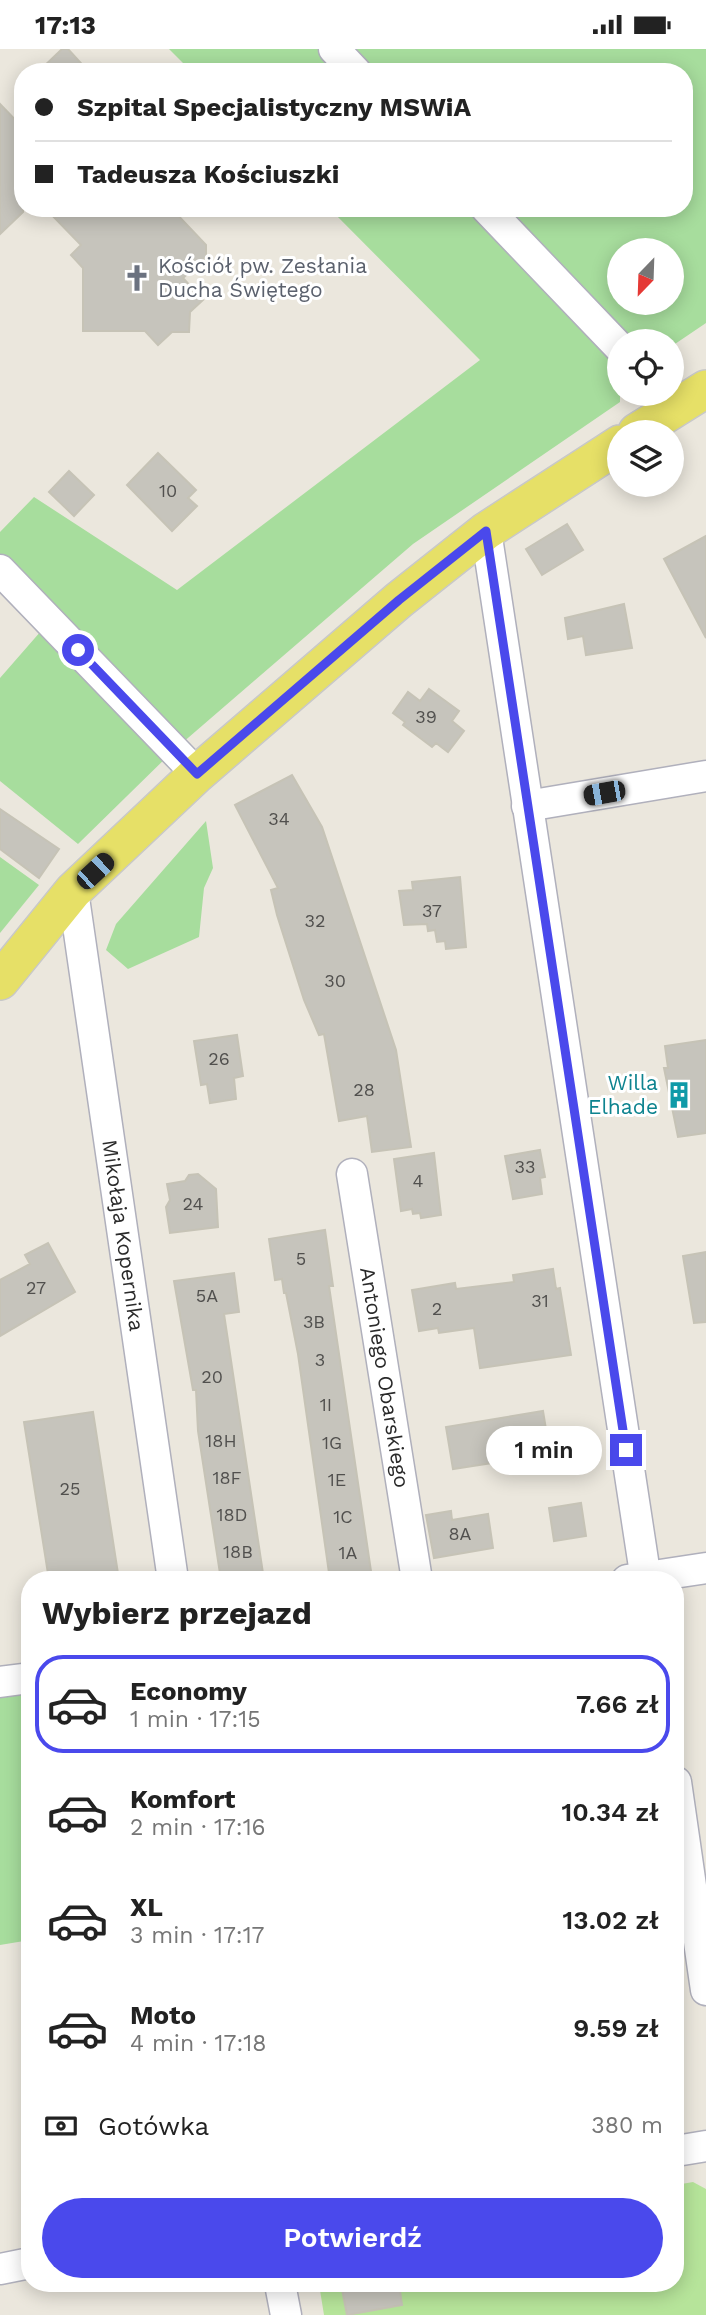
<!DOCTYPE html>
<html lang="pl">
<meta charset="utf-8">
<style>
:root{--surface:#fff;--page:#f2f2f2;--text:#222;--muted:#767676;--line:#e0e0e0;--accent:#4a49ec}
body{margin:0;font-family:"Work Sans",sans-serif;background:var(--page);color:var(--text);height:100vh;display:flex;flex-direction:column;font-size:26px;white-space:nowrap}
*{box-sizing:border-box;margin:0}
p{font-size:23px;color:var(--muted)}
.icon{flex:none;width:38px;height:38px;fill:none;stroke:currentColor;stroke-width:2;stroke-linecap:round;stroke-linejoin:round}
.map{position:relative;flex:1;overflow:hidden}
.panel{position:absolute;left:21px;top:1522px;width:663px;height:721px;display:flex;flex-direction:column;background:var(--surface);border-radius:28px;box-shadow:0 4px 18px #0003}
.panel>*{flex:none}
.banner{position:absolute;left:14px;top:14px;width:679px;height:154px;border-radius:28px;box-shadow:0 4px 18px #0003;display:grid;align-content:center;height:154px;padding:0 21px;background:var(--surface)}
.needle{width:46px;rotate:203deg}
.buttons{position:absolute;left:607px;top:189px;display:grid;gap:14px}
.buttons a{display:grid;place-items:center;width:77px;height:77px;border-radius:50%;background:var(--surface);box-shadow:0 4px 18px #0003;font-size:35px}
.end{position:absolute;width:32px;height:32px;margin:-16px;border:9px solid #4a49ec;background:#fff;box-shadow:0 0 0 4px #fff}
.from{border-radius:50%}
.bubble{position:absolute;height:49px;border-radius:24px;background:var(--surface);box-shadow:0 4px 18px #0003;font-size:23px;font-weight:600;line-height:49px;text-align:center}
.car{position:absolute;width:21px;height:42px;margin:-21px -10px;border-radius:9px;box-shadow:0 0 5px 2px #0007;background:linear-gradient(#222 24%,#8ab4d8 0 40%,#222 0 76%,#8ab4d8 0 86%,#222 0)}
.banner b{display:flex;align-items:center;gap:24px;height:66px;font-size:26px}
.banner b+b{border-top:2px solid var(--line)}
.banner i{width:18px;height:18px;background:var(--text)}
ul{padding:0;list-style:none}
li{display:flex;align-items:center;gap:21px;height:98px;margin:0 14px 10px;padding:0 7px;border:4px solid transparent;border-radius:28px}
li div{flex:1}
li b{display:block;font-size:26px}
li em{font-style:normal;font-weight:600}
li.selected{border-color:var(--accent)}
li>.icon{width:63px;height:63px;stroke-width:1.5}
h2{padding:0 21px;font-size:32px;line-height:84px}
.pay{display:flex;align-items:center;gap:18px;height:77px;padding:0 21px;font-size:26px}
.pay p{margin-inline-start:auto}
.action{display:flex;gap:14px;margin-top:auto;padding:14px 21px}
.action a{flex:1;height:80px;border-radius:42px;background:var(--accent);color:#fff;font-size:28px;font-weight:600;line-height:80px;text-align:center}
.status{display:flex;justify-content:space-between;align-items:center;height:49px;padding:0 35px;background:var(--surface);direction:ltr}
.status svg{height:19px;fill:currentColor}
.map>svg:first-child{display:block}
.green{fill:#a7dd9d;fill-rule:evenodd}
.pitch{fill:#b6e49a}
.building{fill:#c6c4bc;stroke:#c6c3b6;stroke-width:2}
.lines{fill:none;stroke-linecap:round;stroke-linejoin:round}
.minor-casing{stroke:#b0b0bc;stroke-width:33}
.major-casing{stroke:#c8c8c8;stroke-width:40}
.minor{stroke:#fff;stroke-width:30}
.major{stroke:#e6e067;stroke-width:37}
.route{stroke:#4a49ec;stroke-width:9}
.labels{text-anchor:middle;stroke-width:6;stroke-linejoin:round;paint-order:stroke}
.number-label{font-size:18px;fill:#51504e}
.worship-label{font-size:21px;fill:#5b616d;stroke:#fff;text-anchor:start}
.culture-label{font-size:21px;fill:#0d838f;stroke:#fff;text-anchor:end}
.street-label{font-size:21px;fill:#2a2a2a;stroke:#fff}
</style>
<div class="status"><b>17:13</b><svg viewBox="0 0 49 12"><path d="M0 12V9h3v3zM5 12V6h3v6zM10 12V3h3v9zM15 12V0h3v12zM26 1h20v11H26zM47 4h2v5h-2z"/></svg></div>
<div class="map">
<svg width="706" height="2266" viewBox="0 0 706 2266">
<rect width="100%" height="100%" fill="#ebe7dd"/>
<path class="green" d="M169,0H706V274L672,297V292H620V353L413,495L174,701L78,795L0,732V629L55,566L0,506V483L34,448L177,541L480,311L329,159H684V23H192ZM620,201H672V254H620Z
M206,772L213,819L204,839L199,888L128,920L106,901L116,875Z
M0,808L39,836L0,884Z
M30,1642V1891L0,1896V1647Z"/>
<path class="pitch" d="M693,2133L706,2140V2266H324L319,2235H676V2136Z"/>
<path class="building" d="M62,0H68L89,23H38Z
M0,55L23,79V163L0,185Z
M45,159H171L206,196V208L183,229L203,251L190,263L189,283H172L158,296L145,282H83V219L71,206L81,196Z
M158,404L196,441L188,449L197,457L172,482L127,436Z
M69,422L94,446L74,467L49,443Z
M567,475L583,501L542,526L526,500Z
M706,487V589L664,510Z
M624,555L632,599L586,606L583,587L568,590L565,569Z
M429,640L459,662L452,672L464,682L448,703L436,694L432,698L403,676L405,673L393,664L408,643L420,652Z
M292,726L322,778L396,1001L411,1098L372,1103L367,1067L339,1072L324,985L319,986L304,951L277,866L271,841L278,839L235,756Z
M0,760L59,800L39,829L0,800Z
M460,828L466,898L446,900L445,892L437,893L435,881L428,882L427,875L404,876L399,842L413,841L412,833Z
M237,986L243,1027L234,1029L236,1050L210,1054L207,1035L201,1036L194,992Z
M706,991V1084L678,1088L664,1019H668L665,997Z
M540,1101L545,1128L540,1129L542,1145L513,1150L505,1107Z
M434,1104L441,1166L421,1169L420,1164L413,1165L412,1160L401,1162L394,1110Z
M198,1125L216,1140L218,1178L170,1184L166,1158L170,1151L167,1135L185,1132L189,1126Z
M325,1181L333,1237H329L372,1529L360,1531H330L298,1305L286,1244H284L282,1230L275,1231L269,1190Z
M48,1194L75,1243L0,1287V1231L30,1215L25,1206Z
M706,1203V1273L694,1274L683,1207Z
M553,1220L556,1240L560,1239L571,1306L480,1319L474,1279L439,1284L438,1279L419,1282L412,1241L455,1234L456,1240L514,1233L513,1226Z
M234,1224L239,1263L224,1265L264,1531H221L198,1382L196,1341H193L174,1232Z
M543,1362L550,1405L453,1420L446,1378Z
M93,1363L119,1531H49L24,1373Z
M581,1454L586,1487L554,1492L549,1459Z
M451,1462L452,1471L488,1465L493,1499L434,1509L426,1466Z
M341,2235H399L402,2256L347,2266Z"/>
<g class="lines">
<defs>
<g id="minor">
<path d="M334,0L356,23"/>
<path d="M486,159L620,299"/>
<path d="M486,482L646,1531"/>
<path d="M0,521L197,725"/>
<path d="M527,757L706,727"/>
<path id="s1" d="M73,842L173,1531"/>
<path id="s2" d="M352,1125L417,1531"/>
<path d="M627,1531L706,1519"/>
<path d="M0,1633L30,1629"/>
<path d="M676,1733L706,1941"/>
<path d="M676,2102L706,2097"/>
<path d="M0,2220L30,2214"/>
<path d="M280,2235L286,2266"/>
</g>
<path id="major" d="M637,383L706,340
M0,932L73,842L197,725L399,551L486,482L620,395"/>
</defs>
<use href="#minor" class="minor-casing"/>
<use href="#major" class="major-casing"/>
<use href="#minor" class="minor"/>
<use href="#major" class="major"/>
</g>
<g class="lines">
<path class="route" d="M78,601L197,725L399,551L486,482L626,1401"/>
</g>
<defs>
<symbol id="church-bare" viewBox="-9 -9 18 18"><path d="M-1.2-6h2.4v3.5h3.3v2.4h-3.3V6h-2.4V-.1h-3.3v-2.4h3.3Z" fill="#6b7280" stroke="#fff" stroke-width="2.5" paint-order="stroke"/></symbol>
<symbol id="building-bare" viewBox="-9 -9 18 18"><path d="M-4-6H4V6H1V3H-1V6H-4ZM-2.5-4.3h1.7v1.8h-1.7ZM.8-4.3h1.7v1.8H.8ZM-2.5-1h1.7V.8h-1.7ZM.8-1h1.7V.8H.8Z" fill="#0f9aa8" stroke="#fff" stroke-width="2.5" paint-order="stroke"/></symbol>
</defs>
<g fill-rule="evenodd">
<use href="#church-bare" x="118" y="210" width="38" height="38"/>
<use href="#building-bare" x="660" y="1027" width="38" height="38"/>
</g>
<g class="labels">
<g class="number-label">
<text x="168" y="448">10</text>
<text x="426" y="674">39</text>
<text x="279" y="776">34</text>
<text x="432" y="868">37</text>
<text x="315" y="878">32</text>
<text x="335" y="938">30</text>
<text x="219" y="1016">26</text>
<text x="364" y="1047">28</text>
<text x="525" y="1124">33</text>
<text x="418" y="1138">4</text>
<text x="193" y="1161">24</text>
<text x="301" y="1216">5</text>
<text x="36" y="1245">27</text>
<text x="207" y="1253">5A</text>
<text x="540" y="1258">31</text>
<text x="437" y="1266">2</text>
<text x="314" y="1279">3B</text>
<text x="320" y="1317">3</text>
<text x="212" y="1334">20</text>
<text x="326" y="1362">1I</text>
<text x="221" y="1398">18H</text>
<text x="332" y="1400">1G</text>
<text x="227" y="1435">18F</text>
<text x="337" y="1437">1E</text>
<text x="70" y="1446">25</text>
<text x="232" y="1472">18D</text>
<text x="343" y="1474">1C</text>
<text x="460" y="1491">8A</text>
<text x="238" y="1509">18B</text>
<text x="348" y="1510">1A</text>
</g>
<g class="worship-label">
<text x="158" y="224">Kościół pw. Zesłania<tspan x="158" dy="24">Ducha Świętego</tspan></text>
</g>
<g class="culture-label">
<text x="658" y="1041">Willa<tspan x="658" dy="24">Elhade</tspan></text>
</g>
<g class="street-label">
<text dy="7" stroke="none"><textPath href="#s1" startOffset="348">Mikołaja Kopernika</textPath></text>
<text dy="7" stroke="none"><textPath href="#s2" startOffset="206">Antoniego Obarskiego</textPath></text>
</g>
</g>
</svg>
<div class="buttons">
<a><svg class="needle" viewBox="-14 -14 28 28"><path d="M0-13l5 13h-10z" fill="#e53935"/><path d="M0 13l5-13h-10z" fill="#767676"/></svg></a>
<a><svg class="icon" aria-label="locate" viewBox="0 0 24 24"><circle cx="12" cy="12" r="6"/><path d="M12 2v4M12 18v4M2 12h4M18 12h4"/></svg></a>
<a><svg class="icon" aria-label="layers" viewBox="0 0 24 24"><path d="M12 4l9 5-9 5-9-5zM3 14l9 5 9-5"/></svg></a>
</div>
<i class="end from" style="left:78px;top:601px"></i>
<i class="end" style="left:626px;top:1401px"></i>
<div class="bubble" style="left:486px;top:1377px;width:116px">1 min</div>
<i class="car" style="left:604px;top:744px;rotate:260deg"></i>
<i class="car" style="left:95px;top:822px;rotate:47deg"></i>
<div class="banner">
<b><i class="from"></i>Szpital Specjalistyczny MSWiA</b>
<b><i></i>Tadeusza Kościuszki</b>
</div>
<section class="panel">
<h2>Wybierz przejazd</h2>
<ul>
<li class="selected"><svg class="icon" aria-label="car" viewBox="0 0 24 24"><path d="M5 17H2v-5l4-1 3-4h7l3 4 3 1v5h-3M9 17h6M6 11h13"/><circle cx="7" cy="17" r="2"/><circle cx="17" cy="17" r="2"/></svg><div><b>Economy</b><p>1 min · 17:15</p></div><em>7.66 zł</em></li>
<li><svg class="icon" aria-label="car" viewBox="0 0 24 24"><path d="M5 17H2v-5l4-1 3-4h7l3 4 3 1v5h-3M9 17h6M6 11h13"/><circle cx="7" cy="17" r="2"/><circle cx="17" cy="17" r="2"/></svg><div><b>Komfort</b><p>2 min · 17:16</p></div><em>10.34 zł</em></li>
<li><svg class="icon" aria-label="car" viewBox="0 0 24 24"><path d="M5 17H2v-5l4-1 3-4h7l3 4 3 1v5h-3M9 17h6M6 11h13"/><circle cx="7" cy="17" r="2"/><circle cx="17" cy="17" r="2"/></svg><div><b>XL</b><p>3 min · 17:17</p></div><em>13.02 zł</em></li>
<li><svg class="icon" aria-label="car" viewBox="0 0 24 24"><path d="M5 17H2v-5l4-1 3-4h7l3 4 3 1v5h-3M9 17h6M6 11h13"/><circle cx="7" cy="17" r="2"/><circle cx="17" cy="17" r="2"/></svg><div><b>Moto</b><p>4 min · 17:18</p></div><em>9.59 zł</em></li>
</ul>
<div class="pay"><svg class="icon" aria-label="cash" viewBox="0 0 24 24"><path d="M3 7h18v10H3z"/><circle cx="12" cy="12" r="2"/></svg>Gotówka<p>380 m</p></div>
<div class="action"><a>Potwierdź</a></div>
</section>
</div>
